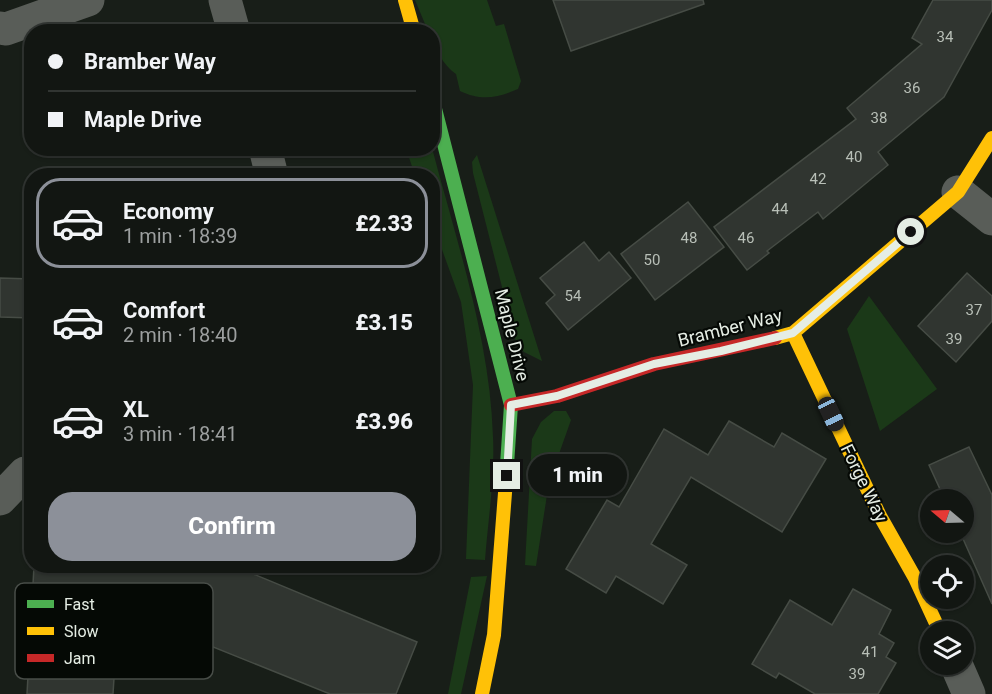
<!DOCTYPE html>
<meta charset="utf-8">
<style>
:root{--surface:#121612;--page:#1b1f1b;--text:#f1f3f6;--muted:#9c9f9f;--line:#313532;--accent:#8c9099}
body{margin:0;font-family:Roboto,sans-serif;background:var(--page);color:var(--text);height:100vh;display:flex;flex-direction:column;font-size:22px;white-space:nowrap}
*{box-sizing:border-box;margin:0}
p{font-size:20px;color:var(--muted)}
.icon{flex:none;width:33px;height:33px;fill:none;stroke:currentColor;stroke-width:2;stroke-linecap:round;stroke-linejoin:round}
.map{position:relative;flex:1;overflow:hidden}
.side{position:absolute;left:24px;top:168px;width:416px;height:405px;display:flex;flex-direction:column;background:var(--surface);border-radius:24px;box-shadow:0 2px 4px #0004,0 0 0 2px var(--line)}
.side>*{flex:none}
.banner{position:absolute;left:24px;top:24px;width:416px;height:132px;border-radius:24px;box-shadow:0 2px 4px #0004,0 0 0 2px var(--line);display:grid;align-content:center;height:132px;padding:0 24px;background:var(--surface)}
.needle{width:39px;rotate:289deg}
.controls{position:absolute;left:920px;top:489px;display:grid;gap:12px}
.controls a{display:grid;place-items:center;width:54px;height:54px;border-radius:50%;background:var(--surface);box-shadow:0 2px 4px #0004,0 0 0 2px var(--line);font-size:30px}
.end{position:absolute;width:27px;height:27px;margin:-14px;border:8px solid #e5ede4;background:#111;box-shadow:0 0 0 3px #111}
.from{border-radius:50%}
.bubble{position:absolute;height:42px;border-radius:21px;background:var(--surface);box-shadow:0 2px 4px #0004,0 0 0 2px var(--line);font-size:20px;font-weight:800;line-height:42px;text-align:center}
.car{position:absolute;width:18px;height:36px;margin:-18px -9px;border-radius:8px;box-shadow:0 0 4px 2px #0007;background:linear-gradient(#222 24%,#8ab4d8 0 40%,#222 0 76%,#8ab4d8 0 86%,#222 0)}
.banner b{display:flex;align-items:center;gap:21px;height:57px;font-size:22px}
.banner b+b{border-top:2px solid var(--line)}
.banner i{width:15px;height:15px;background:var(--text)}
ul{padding:10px 0 0;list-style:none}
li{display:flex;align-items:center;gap:18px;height:90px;margin:0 12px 9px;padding:0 12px;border:3px solid transparent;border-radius:24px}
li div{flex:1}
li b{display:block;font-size:22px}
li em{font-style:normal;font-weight:800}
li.active{border-color:var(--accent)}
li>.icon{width:54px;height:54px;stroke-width:1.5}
.primary-button{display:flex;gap:12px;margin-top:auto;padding:12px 24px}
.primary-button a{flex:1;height:69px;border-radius:24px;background:var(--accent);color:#fff;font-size:24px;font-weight:800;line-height:69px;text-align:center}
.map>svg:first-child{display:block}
.green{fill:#1b3918}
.building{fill:#303530;stroke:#464c45;stroke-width:1.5}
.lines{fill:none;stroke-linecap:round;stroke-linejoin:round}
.street{stroke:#595d58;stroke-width:33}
.fast{stroke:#4caf50;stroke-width:14}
.slow{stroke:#ffc107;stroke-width:14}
.jam{stroke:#c62828;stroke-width:14}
.route{stroke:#e5ede4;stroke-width:8}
.labels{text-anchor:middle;stroke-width:4.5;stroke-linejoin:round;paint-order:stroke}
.number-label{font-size:15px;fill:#b8bfb7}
.street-label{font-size:18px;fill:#e5ede4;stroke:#050905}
.key{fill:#050905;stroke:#484d48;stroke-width:1.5}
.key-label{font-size:16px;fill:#e5ede4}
</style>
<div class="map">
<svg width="992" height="694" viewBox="0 0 992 694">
<rect width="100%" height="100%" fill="#181e18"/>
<path class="green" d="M415,0H487L496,26L504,24L521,81L518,89C497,98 481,101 460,91L456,74C444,66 432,46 432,32L428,31Z
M432,148C457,243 490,339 493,437C495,478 488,520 485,560L466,559L473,385L461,302L432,222V176L415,175L406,149Z
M477,155L542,361L524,352L516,342L473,173L472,162Z
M869,296L937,389L880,431L847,329Z
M554,411H566L571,420L549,482L536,566L525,565L532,439L541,422Z
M487,576L461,694H448L471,577Z"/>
<path class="building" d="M553,0H703L704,4L571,51Z
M933,0H992V10L944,97L878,152L888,165L823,219L818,212L767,251L769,253L747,270L714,227L856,119L847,108L922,44L912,38Z
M688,202L724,247L655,300L621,254Z
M584,242L599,261L609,252L631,278L568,330L546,303L555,295L540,278Z
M967,273L992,296V321L956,362L918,326Z
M0,278L32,279V318L0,317Z
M729,421L774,447L782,433L826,459L782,532L691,477L651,544L687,565L663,604L616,576L606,593L566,569L607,500L619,507L664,429L708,455Z
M969,447L992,495V604L960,532H963V500H945L929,465Z
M34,566H234L417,642L396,694H330L186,636L117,630L113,694H27Z
M853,589L891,610L879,634L894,643L886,657L896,663L878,694H815L779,673L776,678L752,664L790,600L832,625Z"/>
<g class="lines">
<path class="street" d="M225,0L234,32
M0,28L6,29L88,0
M265,148L272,176
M958,192L992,219
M0,499L25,473L32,472
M956,664L969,694"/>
<path class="fast" d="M432,97L511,405L506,480"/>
<path class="slow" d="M405,0L414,32
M793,333L880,516L915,578L940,632
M775,338L793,333L958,192L992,138
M482,694L494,635L506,480"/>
<path class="jam" d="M511,405L557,396L654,364L775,338"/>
</g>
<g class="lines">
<path class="route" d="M507,476L511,405L557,396L654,364L721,351L793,333L911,232"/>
</g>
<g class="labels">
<g class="number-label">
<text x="945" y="42">34</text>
<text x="912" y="93">36</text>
<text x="879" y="123">38</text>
<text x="854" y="162">40</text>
<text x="818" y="184">42</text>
<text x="780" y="214">44</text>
<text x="689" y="243">48</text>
<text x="746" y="243">46</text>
<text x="652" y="265">50</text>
<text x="573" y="301">54</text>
<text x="974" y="315">37</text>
<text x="954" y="344">39</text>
<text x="870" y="657">41</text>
<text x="857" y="679">39</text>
</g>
<g class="street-label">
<text transform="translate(730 328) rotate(-14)" y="6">Bramber Way</text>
<text transform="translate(512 335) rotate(76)" y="6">Maple Drive</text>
<text transform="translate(864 483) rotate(64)" y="6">Forge Way</text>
</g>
</g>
<rect x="15" y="583" width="198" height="96" rx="9" class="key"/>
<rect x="27" y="600" width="27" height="8" fill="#4caf50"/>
<rect x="27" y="627" width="27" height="8" fill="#ffc107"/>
<rect x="27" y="654" width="27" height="8" fill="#c62828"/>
<g class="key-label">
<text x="64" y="610">Fast</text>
<text x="64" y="637">Slow</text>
<text x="64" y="664">Jam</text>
</g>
</svg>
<div class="controls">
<a><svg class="needle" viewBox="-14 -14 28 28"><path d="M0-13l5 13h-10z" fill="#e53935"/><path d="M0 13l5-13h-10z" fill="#9c9f9f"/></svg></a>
<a><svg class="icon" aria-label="locate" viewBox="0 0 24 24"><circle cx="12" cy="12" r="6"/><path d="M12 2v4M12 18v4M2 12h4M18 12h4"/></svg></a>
<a><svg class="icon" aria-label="layers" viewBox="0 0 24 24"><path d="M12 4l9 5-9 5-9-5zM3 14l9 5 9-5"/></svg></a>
</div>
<i class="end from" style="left:911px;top:232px"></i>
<i class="end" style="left:507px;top:476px"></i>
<div class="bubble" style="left:528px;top:454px;width:99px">1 min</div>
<i class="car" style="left:831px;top:414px;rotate:155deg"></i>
<div class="banner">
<b><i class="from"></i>Bramber Way</b>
<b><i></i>Maple Drive</b>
</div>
<section class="side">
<ul>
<li class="active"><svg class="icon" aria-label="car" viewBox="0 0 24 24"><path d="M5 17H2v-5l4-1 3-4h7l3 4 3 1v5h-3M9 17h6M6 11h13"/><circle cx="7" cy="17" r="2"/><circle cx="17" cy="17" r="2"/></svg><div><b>Economy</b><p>1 min · 18:39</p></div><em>£2.33</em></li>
<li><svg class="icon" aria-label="car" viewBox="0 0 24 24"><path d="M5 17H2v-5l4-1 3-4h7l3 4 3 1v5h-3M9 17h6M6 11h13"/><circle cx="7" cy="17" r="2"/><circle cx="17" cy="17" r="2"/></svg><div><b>Comfort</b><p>2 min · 18:40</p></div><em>£3.15</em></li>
<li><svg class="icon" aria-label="car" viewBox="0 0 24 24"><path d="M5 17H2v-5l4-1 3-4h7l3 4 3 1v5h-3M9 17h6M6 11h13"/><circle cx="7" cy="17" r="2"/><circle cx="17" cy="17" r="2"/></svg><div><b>XL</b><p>3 min · 18:41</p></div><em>£3.96</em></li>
</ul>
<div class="primary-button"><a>Confirm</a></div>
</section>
</div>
